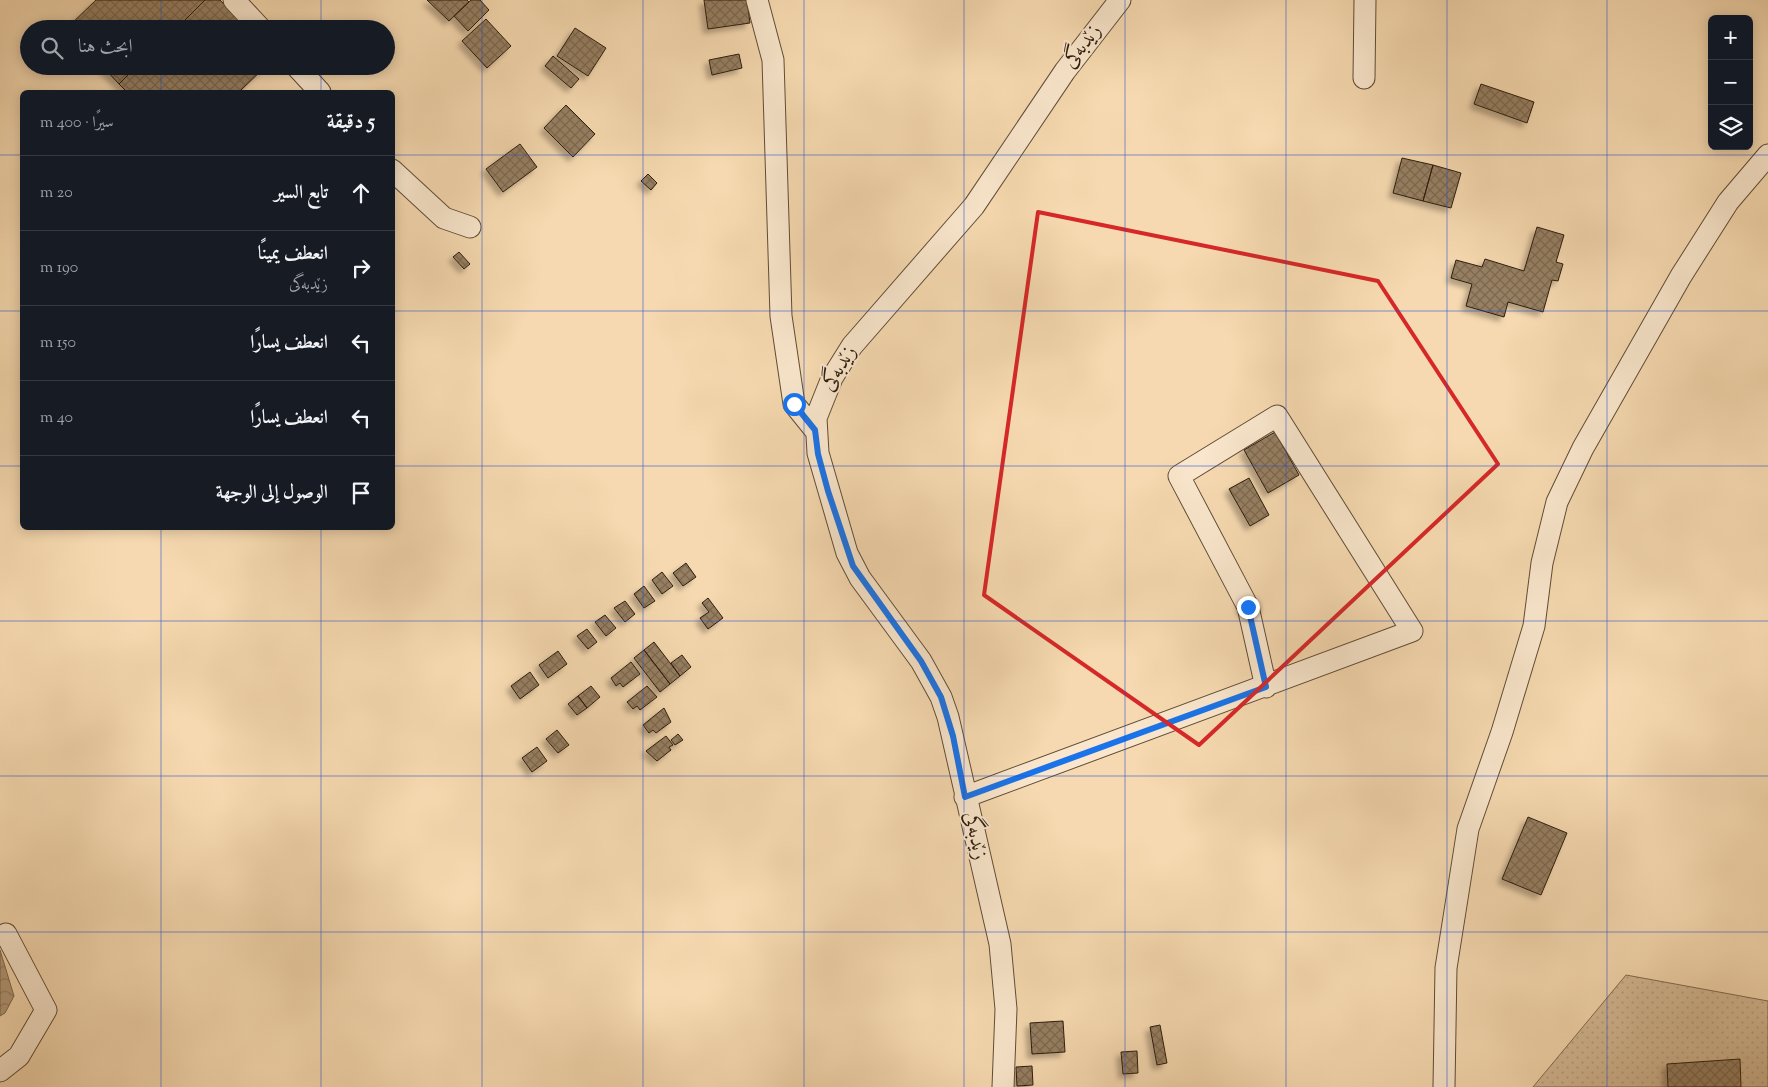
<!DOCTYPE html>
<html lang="ar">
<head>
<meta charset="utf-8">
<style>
  :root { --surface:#171b24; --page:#242831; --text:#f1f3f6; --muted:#9ea1a6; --line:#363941 }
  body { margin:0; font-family:"Sorts Mill Goudy",Amiri,serif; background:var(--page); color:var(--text); direction:rtl }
  .controls { position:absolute; right:15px; top:15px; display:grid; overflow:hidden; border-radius:8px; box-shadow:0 2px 12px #0003 }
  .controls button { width:45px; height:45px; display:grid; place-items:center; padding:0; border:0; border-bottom:1px solid var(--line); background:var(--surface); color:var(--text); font:25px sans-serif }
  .stop { position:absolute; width:15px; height:15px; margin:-11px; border:4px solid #1a73e8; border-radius:50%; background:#fff }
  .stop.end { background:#1a73e8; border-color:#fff; box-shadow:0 1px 5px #0008 }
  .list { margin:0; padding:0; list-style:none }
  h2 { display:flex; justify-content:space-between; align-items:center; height:65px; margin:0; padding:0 20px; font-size:21px }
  h2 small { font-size:16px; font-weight:400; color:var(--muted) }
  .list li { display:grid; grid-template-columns:32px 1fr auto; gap:15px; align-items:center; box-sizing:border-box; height:75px; padding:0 20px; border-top:1px solid var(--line) }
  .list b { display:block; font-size:19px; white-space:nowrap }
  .list p { margin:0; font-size:16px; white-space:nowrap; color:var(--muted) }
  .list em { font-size:16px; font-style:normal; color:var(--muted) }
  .icon { flex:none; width:28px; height:28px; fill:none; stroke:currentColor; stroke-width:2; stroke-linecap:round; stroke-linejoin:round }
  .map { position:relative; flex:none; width:1768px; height:1087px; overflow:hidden; direction:ltr }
  .search { position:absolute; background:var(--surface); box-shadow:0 2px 12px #0003; left:20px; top:20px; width:375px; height:55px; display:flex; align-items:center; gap:12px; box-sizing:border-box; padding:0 18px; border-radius:28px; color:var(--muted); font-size:19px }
  .panel { position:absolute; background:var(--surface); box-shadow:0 2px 12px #0003; left:20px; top:90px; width:375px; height:440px; border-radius:8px; direction:rtl }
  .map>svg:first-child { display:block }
</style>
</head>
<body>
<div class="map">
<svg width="1768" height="1087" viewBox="0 0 1768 1087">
  <defs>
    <pattern id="park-dots" width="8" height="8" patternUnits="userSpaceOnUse" patternTransform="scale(1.25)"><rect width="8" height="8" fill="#d4b994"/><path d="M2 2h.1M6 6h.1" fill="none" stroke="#b69f7e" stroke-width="1.8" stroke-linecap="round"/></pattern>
    <pattern id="water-waves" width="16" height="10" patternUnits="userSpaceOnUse" patternTransform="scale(1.25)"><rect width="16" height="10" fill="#b29979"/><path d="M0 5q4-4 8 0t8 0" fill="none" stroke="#917c62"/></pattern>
    <pattern id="building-cross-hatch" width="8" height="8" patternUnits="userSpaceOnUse" patternTransform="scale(1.25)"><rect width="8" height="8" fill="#967f62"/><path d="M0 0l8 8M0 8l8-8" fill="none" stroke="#7b674f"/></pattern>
    <filter id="shadow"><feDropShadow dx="-4.5" dy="4.5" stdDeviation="2.5" flood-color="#0004"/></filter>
  </defs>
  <rect width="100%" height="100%" fill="#f6d9b0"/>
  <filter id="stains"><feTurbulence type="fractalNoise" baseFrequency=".004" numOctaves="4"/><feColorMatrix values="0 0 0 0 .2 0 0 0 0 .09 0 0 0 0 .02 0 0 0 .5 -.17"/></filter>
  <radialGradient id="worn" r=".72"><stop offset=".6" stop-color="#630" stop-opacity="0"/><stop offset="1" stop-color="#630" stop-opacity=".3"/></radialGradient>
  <!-- park -->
  <path fill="url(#park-dots)" stroke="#816b51" d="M1626,975l142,26v86h-235z"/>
  <!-- water -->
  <path fill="url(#water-waves)" stroke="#7d674e" d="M0,950l14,46 -9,17 -5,3z"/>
  <!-- building -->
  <path fill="url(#building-cross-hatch)" stroke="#2e1d0e" filter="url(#shadow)" d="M96,0h109l-29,29h-110z
    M205,0h15l28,29h-72z
    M427,0h40l2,2 -20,19z
    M471,0h9l9,10 -21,21 -14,-15z
    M704,0h43l3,23 -42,6z
    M486,19l25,27 -24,22 -25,-27z
    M575,28l31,20 -18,28 -31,-20z
    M739,54l3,14 -30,7 -3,-15z
    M553,56l26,23 -8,9 -26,-22z
    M102,66h35l-18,18z
    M137,66h129l-27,26h-112l-8,-8z
    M1481,84l53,18 -7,21 -53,-19z
    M566,105l29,29 -22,23 -29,-29z
    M520,144l17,23 -34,25 -17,-23z
    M1402,158l31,7 -10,36 -30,-8z
    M1433,165l28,8 -10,35 -28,-7z
    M648,174l9,9 -6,7 -10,-9z
    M1537,227l27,8 -8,27 7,2 -5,17 -6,-1 -9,32 -35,-10 -4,15 -38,-11 6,-22 -21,-6 5,-18 26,7 3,-8 39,12z
    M459,252l11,12 -6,5 -11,-12z
    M1275,432l24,43 -31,18 -24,-43z
    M1249,478l20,37 -19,11 -21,-37z
    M686,563l10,14 -13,9 -10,-13z
    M662,572l11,14 -11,8 -10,-14z
    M644,586l11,15 -11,7 -10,-14z
    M708,598l15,20 -15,11 -8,-11 9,-6 -7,-9z
    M625,601l10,13 -10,8 -11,-14z
    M605,615l11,13 -10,8 -11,-14z
    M587,629l10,13 -9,7 -11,-13z
    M654,642l26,34 -10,8 -26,-34z
    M644,650l26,34 -10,8 -26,-34z
    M558,651l9,13 -19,14 -9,-13z
    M682,655l9,12 -11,9 -9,-13z
    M631,662l9,12 -17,13 -3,-4 -4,3 -5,-8z
    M530,672l9,13 -19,14 -9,-13z
    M591,686l9,11 -13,11 -9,-12z
    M647,686l10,11 -17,13 -3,-4 -4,3 -6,-7z
    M578,696l9,12 -10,7 -9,-11z
    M664,708l7,14 -15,11 -3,-3 -4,3 -6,-8z
    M557,730l12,15 -11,8 -12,-14z
    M678,734l5,6 -8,5 -4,-5z
    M666,736l7,9 -4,2 2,3 -14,11 -11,-10z
    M537,747l10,14 -15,11 -10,-14z
    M1528,817l39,16 -26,62 -39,-16z
    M1063,1021l2,31 -33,2 -2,-31z
    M1160,1025l7,38 -10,2 -7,-38z
    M1137,1051l1,22 -15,1 -2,-22z
    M1740,1059l1,28h-73l-1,-23z
    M1032,1066l1,19 -16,1 -1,-19z"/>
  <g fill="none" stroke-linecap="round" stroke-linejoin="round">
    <!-- minor casing -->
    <g stroke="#604c36" stroke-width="23">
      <path id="minor" d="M234,0l27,29
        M757,0l16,60 8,256 13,88 21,26
        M296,66l24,26
        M1364,78l1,-78
        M392,170l52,48 26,9
        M965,797l447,-166 -135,-215 -98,60 69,131 18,80
        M0,1071l19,-15 27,-46 -40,-76
        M1003,1087l3,-78 -6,-65 -52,-227 -7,-20 -20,-36 -61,-83 -13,-25 -29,-100 -2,-35 16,-40 20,-32 122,-140 91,-135 55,-71
        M1444,1087l2,-119 22,-139 34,-97 32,-106 8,-63 15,-61 26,-54 98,-172 47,-74 40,-47"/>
    </g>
    <!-- minor -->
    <use href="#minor" stroke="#f9e6cc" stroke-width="21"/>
  </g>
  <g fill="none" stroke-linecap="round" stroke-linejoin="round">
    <!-- route -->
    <path stroke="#1a73e8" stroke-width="6" d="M794,404l21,26 3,24 10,37 25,75 68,95 20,36 12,39 12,61 301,-110 -18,-80"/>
  </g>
  <!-- marked area -->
  <path fill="none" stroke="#d62828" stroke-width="4" stroke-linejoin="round" d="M1038,212l340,69 120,183 -299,281 -215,-150z"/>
  <!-- grid -->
  <path fill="none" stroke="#1d4ed8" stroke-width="1" stroke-opacity="0.55" d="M161,0v29M321,0v29M482,0v1087M643,0v1087M804,0v1087M964,0v1087M1125,0v1087M1286,0v1087M1447,0v1087M1607,0v1087M161,66v26M321,66v26M0,155h22M392,155h1376M0,311h22M392,311h1376M0,466h22M392,466h1376M161,528v559M321,528v559M0,621h1768M0,776h1768M0,932h1768"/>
  <g text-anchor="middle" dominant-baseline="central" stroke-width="4" stroke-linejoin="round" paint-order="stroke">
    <!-- street labels -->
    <g font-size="20" fill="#2e1d0e" stroke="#f9e6cc">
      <text transform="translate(1083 47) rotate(-53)">زێدبەگی</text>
      <text transform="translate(840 369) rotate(-59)">زێدبەگی</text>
      <text transform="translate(974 836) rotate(77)">زێدبەگی</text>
    </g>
  </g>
  <rect width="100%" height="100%" filter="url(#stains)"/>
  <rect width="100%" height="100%" fill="url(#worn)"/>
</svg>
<div class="controls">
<button>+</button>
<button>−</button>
<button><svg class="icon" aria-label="layers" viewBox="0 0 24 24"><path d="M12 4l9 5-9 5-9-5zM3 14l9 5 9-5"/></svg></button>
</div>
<div class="stop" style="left:794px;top:404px"></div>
<div class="stop end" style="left:1248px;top:607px"></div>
<div class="search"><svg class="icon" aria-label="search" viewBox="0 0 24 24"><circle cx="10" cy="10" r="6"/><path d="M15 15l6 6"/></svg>ابحث هنا</div>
<section class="panel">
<h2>5 دقيقة<small>سيرًا · 400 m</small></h2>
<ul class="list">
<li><svg class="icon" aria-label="ahead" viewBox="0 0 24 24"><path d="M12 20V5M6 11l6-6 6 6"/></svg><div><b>تابع السير</b></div><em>20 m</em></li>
<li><svg class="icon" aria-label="right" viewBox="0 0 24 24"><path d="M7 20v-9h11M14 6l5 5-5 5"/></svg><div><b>انعطف يمينًا</b><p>زێدبەگی</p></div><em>190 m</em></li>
<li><svg class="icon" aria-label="left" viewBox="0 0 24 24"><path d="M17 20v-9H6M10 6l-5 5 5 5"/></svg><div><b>انعطف يسارًا</b></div><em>150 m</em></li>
<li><svg class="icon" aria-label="left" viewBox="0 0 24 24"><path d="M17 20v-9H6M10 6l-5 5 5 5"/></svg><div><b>انعطف يسارًا</b></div><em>40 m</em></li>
<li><svg class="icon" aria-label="arrive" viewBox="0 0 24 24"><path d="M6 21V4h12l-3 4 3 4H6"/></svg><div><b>الوصول إلى الوجهة</b></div></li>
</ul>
</section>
</div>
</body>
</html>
